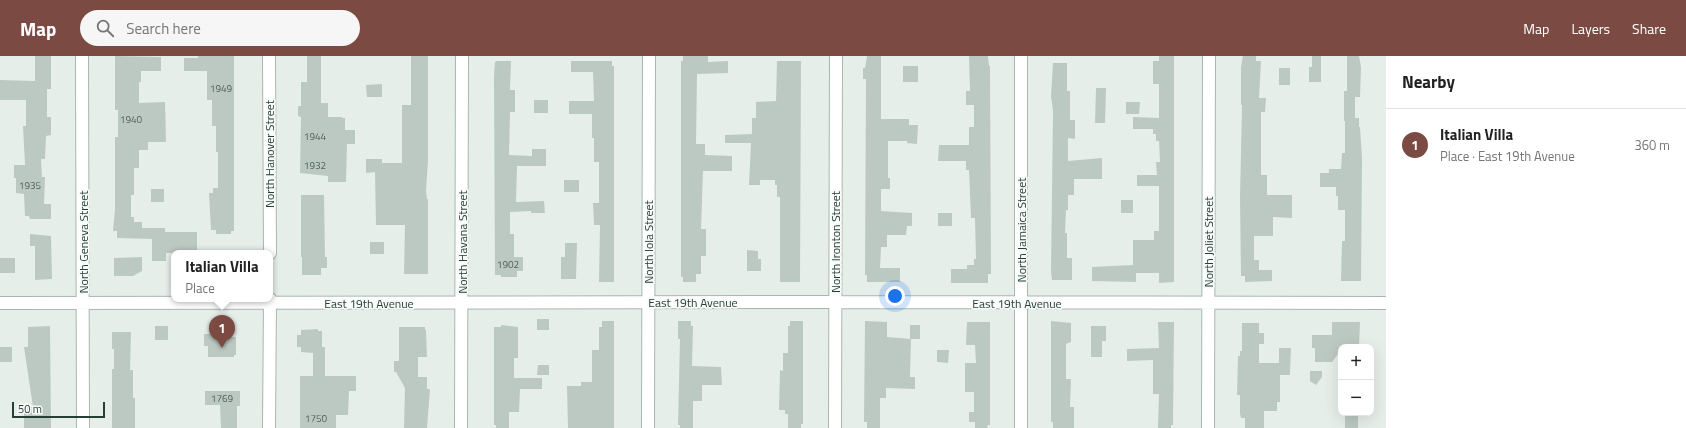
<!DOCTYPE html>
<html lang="en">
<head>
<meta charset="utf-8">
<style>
  :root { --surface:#fff; --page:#f6f6f6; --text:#222; --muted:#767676; --line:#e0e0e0; --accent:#7b4a42 }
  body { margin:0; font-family:"Titillium Web",sans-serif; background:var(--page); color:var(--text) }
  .controls { position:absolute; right:12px; bottom:12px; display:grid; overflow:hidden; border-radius:8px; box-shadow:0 4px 16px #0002 }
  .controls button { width:36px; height:36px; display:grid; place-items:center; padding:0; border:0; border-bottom:1px solid var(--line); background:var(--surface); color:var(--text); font:20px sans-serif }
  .scale { position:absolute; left:12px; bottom:10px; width:93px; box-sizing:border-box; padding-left:4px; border:2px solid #263f36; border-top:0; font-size:11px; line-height:14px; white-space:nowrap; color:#263f36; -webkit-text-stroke:3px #f7faf8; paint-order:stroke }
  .you { position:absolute; left:895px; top:240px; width:14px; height:14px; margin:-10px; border:3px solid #fff; border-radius:50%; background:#1a73e8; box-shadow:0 0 0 6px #1a73e833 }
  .badge { display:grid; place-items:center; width:26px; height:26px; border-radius:50%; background:var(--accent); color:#fff; font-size:13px; font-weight:700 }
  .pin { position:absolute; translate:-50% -33px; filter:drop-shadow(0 1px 2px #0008) }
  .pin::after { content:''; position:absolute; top:21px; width:14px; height:12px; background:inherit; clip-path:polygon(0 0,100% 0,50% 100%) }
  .popup { position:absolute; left:171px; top:194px; width:102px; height:52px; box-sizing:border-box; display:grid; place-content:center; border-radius:8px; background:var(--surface); filter:drop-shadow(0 1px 3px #0005); font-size:13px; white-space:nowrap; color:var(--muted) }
  .popup b { font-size:15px; color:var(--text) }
  .popup::after { content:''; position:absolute; left:50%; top:100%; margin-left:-8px; border:8px solid transparent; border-top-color:var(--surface) }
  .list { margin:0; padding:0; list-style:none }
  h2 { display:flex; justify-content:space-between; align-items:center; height:52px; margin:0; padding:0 16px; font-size:17px }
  h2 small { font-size:13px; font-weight:400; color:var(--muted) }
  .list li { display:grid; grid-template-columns:26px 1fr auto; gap:12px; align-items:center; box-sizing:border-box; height:72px; padding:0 16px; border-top:1px solid var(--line) }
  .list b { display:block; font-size:15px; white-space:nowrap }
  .list p { margin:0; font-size:13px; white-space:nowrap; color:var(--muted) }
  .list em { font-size:13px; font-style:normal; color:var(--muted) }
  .icon { flex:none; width:22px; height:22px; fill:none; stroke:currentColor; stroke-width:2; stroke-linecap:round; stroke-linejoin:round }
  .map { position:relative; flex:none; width:1386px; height:372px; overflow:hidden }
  header { display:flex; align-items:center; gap:24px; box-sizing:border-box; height:56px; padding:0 20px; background:var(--accent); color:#fff }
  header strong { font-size:19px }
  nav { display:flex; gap:22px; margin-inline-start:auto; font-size:14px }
  .search { width:280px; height:36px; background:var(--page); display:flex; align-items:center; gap:10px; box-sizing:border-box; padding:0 14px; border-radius:22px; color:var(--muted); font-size:15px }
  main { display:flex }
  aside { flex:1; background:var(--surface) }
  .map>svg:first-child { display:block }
</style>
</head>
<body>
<header>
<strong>Map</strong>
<div class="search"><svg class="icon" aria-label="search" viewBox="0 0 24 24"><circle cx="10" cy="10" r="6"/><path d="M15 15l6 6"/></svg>Search here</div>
<nav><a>Map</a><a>Layers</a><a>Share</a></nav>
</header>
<main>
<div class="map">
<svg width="1386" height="372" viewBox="0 0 1386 372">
  <rect width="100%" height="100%" fill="#e6eeea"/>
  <!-- building -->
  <path fill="#bcc9c2" d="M35,0h16v33h-4v28h4v18l-5,1 -1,23h-4l1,18h3l-1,27h7v15h-21l-1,-3h-4l-1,-22 -8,-1v-15h-2v-13h11l-2,-39h3v-26h-26v-20l35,1z
    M115,0l46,1v14h-20v11h-2v21l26,-1 1,40h-18v8h-9v18h-5v27h-3v22h3v5h8v6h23v4h32v21h-31v8h-14v-22l-35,-1v-7h-4l2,-22v-72h3v-27h-3z
    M198,0h36v175h-3v3h-15v-4h-5l-2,-37h4v-5h5v-36h-2v-26h-4v-26h-5v-29h-23v-13h14z
    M307,0h14v47h7v14h14v1h3v12h10v14h-8l-1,38h-18v-6l-28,-3 1,-56 -3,-1v-10h3v-24h6z
    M411,0h17v104l-2,31 1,8h1v75h-24l1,-49h-29l-1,-53 -9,1v-14h16v4h20v-58h9z
    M683,0h25v6l20,-1v12l-31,1 -1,70h9v11l27,1v15h-29l-2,58h5v27h-5v18h-5v8h-13v-5h-2v-216h2z
    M867,0h14v63h28v6h9l-1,19 -10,-1v-2h-19v37h2v11h-9v22l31,2v13h-5l-1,9h-19v12h-6l-1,21h20v14h-33v-7h-2l1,-196h-3v-11h2z
    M969,0h19l1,10h1l1,208h-3v9h-37v-14h16v-4h7v-6h2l-1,-41h-4l-2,-48h-3v-9h-28l1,-16h30v-18h5v-22h-8v-14h4z
    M1159,0h15v226l-15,1v-10h-23v9l-44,-1v-14l41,-2v-25h21v-9h5v-45h-22v-11h20l-1,-13h4l-1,-21h-3v-7h-3v-5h-20v-12l26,1v-34h-6v-23h6z
    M1243,0h13v5h5l-2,37h7l-1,14h-4v63h6v20h25v23l-19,-1v19h-19v24h5v10h13v11l-27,1v-6h-4l-1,-79 2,-92h-1v-38z
    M1312,0h9v26h-12v-15h3z
    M1347,0h12l2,11 -1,30h-5v21h4v9h1l2,32 -1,122h-20l1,-40h3v-31h-7v-14h-2v-9h-16v-14h9v-4h12l1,-16h3v-32h-1v-30h3z
    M497,5h14l-1,29h5v22h-5l-1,43 23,1v-7h14v17h-29l-1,36 28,-1 1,12h-14v-2l-21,1v22h4v23h9v14h-6v6h-16v-2h-6l-1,-199 1,-14z
    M571,5h41v5h2v216h-15l1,-57h-6l-1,-22h6v-41h-5v-24h-2v-24h-23v-13h25l-1,-29h-22z
    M777,5h24l-1,221h-20v-85h-3v-12h-2v-5h-15v5h-11l2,-42h-26v-8l27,-1v-16h4v-16l20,-1z
    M1053,7h14v28h3v29h5v19l-7,-1v23l34,-3v21h-28v16h-6v15h-2l-1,23h2v25h5v22h-20l-1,-8 2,-161 -2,-15z
    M903,10h15v16h-15z
    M1279,12h11v17h-11z
    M382,28v13h-15l-1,-12z
    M1096,32h10l-1,35h-10z
    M534,44h14v13h-14z
    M1126,46h14l-1,12h-13z
    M564,124h15v12h-15z
    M151,133h13v13h-13z
    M301,139h23l1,62h2v11h-6v7h-19v-18h-1z
    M1121,144h12v13h-12z
    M938,157h14v13h-14z
    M30,178l21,2 1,43 -17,1v-34h-5z
    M370,186h14v12h-14z
    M565,187h12l-1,36h-15v-22h4z
    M747,194l11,1v8h3v12h-14z
    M142,201v14l-9,5h-19v-18z
    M0,202h15v15h-15z
    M537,263h12v11h-12z
    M602,265h12v107h-46l-1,-42h14v-4h11v-32h7v-23h3z
    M678,265h13v5h2l-1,40 29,1 1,18h-20v16h-9v27h-13v-3h-2l2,-86h-2z
    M790,265h13v103h-2v4h-13v-14h-3v-4h-6l1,-40 3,1v-18h5v-27h2z
    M865,265l22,1v15l24,2 -1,38h5v12l-29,-1v10h-6v30h-13v-6h-3z
    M1051,265l20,2v19l-5,2v35h5l-1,28h4v21h-21v-6h-2z
    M967,266h23v103h-2l-1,3h-12v-6h-6v-10h5v-20h-9v-29h11l-1,-18h-9z
    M1158,266h16l-1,103h-2v3h-13l1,-34h-6v-34l-26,1v-12l32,-1z
    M1332,266h28l-1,24h-18v4l-9,12h-17v-14h-3v-13h20z
    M1242,267h17v10h5v11h-5v19h20v-15h12l-1,27h-10v27h-3v9h-13v17h-19v-10h-4l-1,-4v-19h-3l1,-39h2v-5h2z
    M501,269l17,2v31h-4v20h28v11h-22l-1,23h-10v16h-13v-3h-2v-98h7z
    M910,269h10v14h-10z
    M50,270l1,102h-27v-21h9l-9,-60h4v-20z
    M155,270h13v14h-13z
    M1091,270h15v15h-4v16h-11z
    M399,271h26v3h1l1,27h-9v20h9v12h3l-3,39h-23l1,-40 -9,-16h-2v-11h5z
    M318,273v2h4v16h3v29h31v15h-7l-1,24h-12v13h-36v-52h13v-23l-12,-1v-5h-4v-12h4v-5z
    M112,276h19l-1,38h3v28h2v30h-23v-59h2v-20h-2z
    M204,278h13v4l19,-1v18h-2v2h-26v-11h-4z
    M0,291h12v15h-12z
    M937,294h12l-1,13 -11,-1z
    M538,309h11v10h-12z
    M1310,315h12v6l-6,8 -6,-4z
    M205,335h35v15h-3v22h-16l-1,-23h-15z
    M1345,357h13v15h-13z"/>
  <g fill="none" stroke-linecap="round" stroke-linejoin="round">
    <!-- street casing -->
    <g stroke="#a9b6b0" stroke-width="14">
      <path id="street" d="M82,0l1,372
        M269,0l1,197
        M0,247l835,-1 551,1
        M269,372l1,-129
        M648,372l1,-372
        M835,372l1,-372
        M1021,372v-372
        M1208,372l1,-372"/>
    </g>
    <!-- secondary casing -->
    <g stroke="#a5b9b0" stroke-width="14">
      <path id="secondary" d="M461,372l1,-372"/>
    </g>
    <!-- street -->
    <use href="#street" stroke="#fff" stroke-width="12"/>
    <!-- secondary -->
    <use href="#secondary" stroke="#fff" stroke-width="12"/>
  </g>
  <g text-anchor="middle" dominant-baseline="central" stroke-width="3.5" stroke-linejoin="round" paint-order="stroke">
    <!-- number labels -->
    <g font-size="10" fill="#4c6259">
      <text x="221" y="32">1949</text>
      <text x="131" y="63">1940</text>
      <text x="315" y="80">1944</text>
      <text x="315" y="109">1932</text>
      <text x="30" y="129">1935</text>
      <text x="508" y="208">1902</text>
      <text x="222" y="342">1769</text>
      <text x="316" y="362">1750</text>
    </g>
    <!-- street labels -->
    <g font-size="12" fill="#263f36" stroke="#f7faf8">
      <text transform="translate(269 98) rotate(-90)">North Hanover Street</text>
      <text transform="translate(1021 174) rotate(-90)">North Jamaica Street</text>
      <text transform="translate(83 186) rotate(-90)">North Geneva Street</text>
      <text transform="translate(462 186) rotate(-90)">North Havana Street</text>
      <text transform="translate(648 186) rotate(-90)">North Iola Street</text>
      <text transform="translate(835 186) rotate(-90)">North Ironton Street</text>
      <text transform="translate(1208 186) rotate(-90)">North Joliet Street</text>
      <text x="693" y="246">East 19th Avenue</text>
      <text x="369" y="247">East 19th Avenue</text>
      <text x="1017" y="247">East 19th Avenue</text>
    </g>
  </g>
</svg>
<div class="controls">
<button>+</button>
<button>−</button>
</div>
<div class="scale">50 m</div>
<div class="you"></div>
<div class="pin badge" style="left:222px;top:292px">1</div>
<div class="popup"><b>Italian Villa</b>Place</div>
</div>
<aside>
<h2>Nearby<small></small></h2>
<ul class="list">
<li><span class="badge">1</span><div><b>Italian Villa</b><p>Place · East 19th Avenue</p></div><em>360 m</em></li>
</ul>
</aside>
</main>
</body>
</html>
